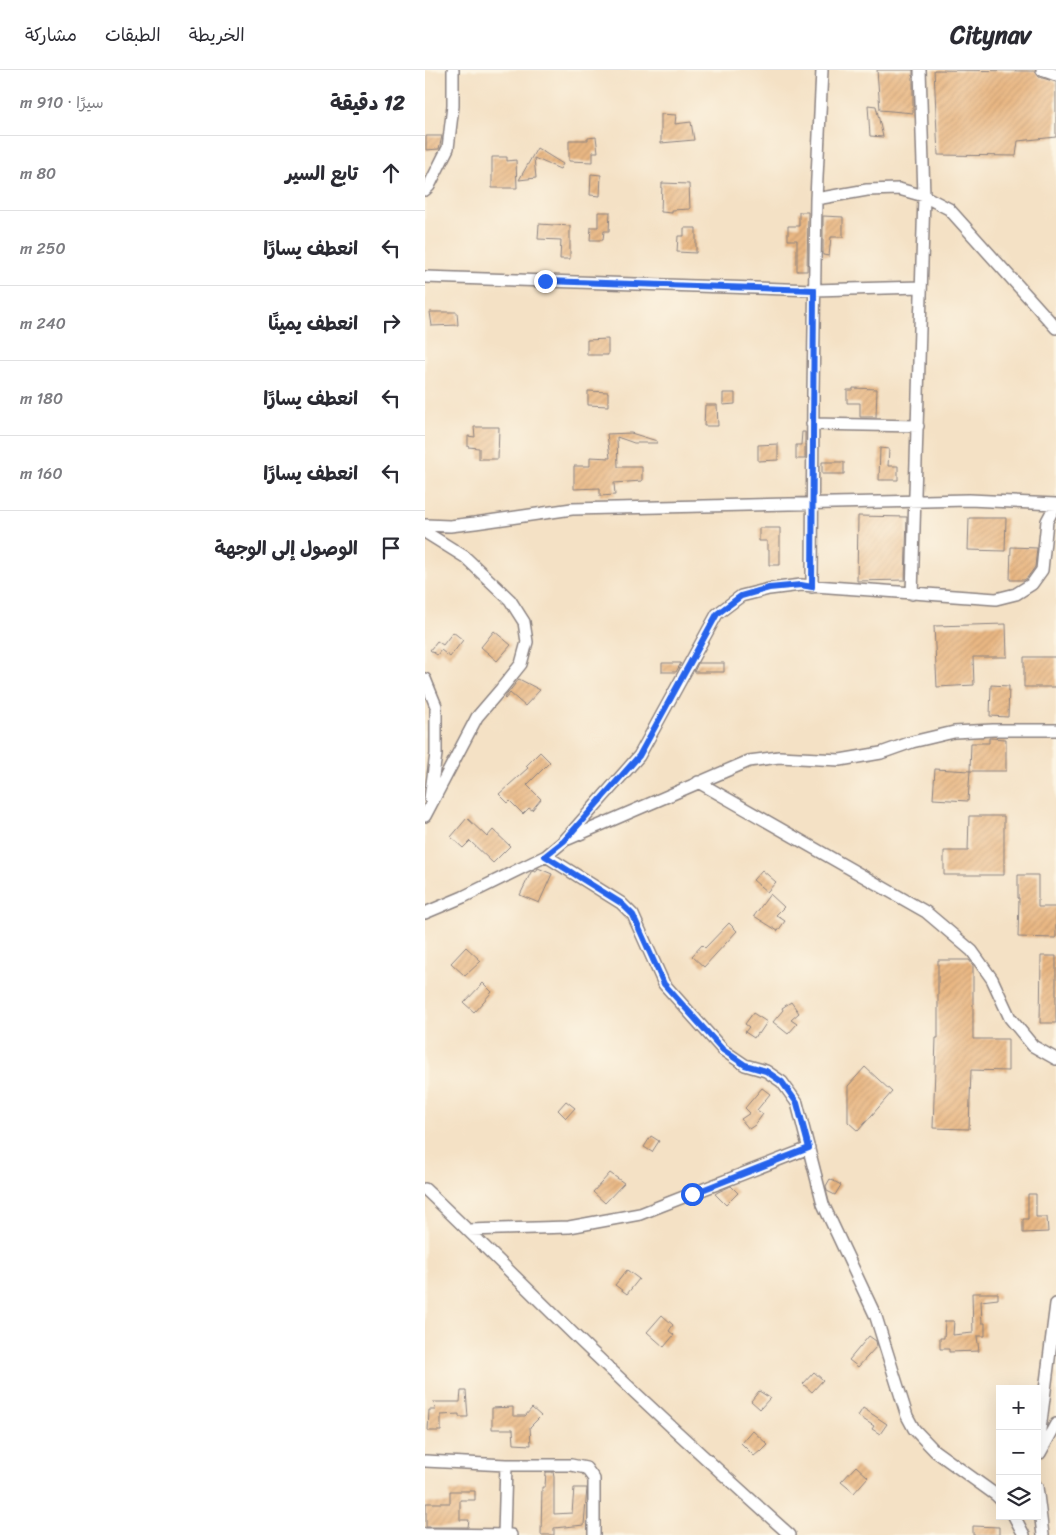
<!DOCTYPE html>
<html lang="ar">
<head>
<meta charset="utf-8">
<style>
  :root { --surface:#fff; --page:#f7f7f7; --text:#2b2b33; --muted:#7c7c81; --line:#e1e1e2 }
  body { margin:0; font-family:Sriracha,"Playpen Sans Arabic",sans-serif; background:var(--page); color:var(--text); direction:rtl }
  .controls { position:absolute; right:15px; bottom:15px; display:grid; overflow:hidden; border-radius:0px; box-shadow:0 5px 20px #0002 }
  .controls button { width:45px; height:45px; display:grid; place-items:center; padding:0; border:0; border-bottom:1px solid var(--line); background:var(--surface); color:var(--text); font:25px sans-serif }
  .stop { position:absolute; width:15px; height:15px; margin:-11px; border:4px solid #2563eb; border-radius:50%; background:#fff }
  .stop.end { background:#2563eb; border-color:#fff; box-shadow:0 1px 5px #0008 }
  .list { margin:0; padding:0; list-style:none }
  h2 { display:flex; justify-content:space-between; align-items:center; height:65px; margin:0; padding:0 20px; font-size:21px }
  h2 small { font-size:16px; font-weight:400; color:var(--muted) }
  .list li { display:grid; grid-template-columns:32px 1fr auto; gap:15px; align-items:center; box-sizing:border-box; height:75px; padding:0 20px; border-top:1px solid var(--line) }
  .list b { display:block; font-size:19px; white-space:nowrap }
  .list em { font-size:16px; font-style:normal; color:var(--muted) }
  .icon { flex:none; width:28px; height:28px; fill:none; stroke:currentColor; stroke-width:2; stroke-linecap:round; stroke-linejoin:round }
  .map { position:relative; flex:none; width:631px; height:1465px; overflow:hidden; direction:ltr }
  header { display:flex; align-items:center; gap:30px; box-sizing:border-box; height:70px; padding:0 25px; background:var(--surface); border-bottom:1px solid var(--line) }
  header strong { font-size:24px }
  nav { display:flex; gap:28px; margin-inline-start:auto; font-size:18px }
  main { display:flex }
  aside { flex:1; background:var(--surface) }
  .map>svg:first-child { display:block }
</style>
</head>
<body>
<header>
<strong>Citynav</strong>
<nav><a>الخريطة</a><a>الطبقات</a><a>مشاركة</a></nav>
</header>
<main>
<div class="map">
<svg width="631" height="1465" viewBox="0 0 631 1465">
  <defs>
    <pattern id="building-hatch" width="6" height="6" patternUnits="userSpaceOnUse" patternTransform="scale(1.25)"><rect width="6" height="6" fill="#e9b783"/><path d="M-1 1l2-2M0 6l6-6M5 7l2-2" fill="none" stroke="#c89d72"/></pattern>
  </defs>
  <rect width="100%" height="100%" fill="#fcf5e5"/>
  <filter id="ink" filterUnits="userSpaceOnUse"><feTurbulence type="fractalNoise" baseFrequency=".02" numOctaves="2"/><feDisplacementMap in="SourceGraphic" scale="10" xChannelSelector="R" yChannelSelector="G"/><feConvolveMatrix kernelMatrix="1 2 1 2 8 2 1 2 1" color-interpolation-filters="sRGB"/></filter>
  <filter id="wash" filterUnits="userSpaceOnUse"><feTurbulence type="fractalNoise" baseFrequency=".0096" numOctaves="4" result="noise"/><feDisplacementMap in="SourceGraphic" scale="20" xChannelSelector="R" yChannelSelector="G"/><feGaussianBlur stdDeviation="1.12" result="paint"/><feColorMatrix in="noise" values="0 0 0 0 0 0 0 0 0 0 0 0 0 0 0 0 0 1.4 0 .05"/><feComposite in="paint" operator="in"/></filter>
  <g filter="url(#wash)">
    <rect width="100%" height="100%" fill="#f4e1c5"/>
    <g id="blocks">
      <!-- building -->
      <path fill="url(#building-hatch)" d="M452,0h36v43l-33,-3z
        M509,0l101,1 4,6 17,5v55l-38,4 -2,15 -78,-1z
        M443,35l8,1 7,31 -13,-1z
        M236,44l15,1 -1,9 16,-2 3,18 -33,3z
        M1,66h16l-3,13 -13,1z
        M171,67l2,15h-5v10l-24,-1v-21h19v-2z
        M112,78l26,16 -3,5 -26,-11 2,20 -17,2z
        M67,87h15v4l9,-1 1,28h-25z
        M166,104l10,1 -1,21 -10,-1z
        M237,113l27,1 1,25 -18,1v3l-11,-1z
        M173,142h12l-1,19h-5l-1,9h-13l1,-13h7z
        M374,142h9l-1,59h-10v-31h-9v-14h11z
        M398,146l20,1v20h-12l-2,19 -6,-1z
        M114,154l31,2v33h-10l1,-19 -23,-1z
        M259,158h12v25l-19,-1 1,-16h6z
        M5,242h27l1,13 -26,1z
        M183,269v16h-21v-15z
        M428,318l24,1 -1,28h-16v-14h-13v-13h6z
        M163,321l20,1v14l-20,-1z
        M298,323h12v11l-12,1z
        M280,335h12l1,21h-14z
        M49,357h25l-1,32h-19v-11l-11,-1v-11l7,1z
        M377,362h3v27h-9v-14h5z
        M206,363l26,8v2h-23l-17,-6 1,30h24v14l-28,2 1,12 -15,1v-8l-26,1v-23h16v-9l20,1 -3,-24z
        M353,374v16l-20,1v-16z
        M455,378l9,1 -1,17h10v14h-19z
        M397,392h22v12h-22z
        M433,446l49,1 -2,63 -48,1z
        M544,448h37l-1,33 -37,-1z
        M334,458h21v37h-11v-15h-2v-9h-8z
        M586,477l26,1 -2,19 -8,11 -3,2h-14z
        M581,554l1,33h-34l1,28 -37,2 -3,-61z
        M69,561l17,14 -14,16 -16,-14z
        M28,562l10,8 -13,17 -9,-7 -4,5 -7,-5 7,-9 6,4z
        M599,587h32v30h-32z
        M237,593h19l-5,9h-14z
        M273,593h26v9h-30z
        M94,609l21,11 -15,16 -15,-13 -5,6 -1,-1z
        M566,615l18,1 -1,31 -18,-1z
        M564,668l17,1v32h-36l1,-28h18z
        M115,682l10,10 -23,23 14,14 -9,11 -3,-2 -6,6 -13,-13 -2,2 -9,-9 29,-26 -2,-2z
        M510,699l35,2 -2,30 -35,-2z
        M544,746h35v59h-60v-24h24z
        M42,748l20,19 6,-7 17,16 -17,17 -23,-22 -7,7 -12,-11z
        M113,798l14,6 -13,29 -19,-8 11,-23 2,-1 3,1z
        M337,800l14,12 -9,10 -14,-12z
        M593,805h20v32h18v31l-38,-1 1,-39h-1z
        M345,824l14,13 -8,8 9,6 -7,10 -24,-15z
        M304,853l8,8 -33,36 -12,-11 10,-11 3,3z
        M41,877l15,14 -16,15 -14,-13z
        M616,886h15v67h-16z
        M513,890h31l4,5v74h35v32l-37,-1 -2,59 -36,-1 3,-90h2z
        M58,913l9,9 -18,20 -10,-9z
        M366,932l8,11 -8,7 6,4 -9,10 -15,-12 10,-12 -1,-2z
        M328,943l14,9 -8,12 -2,-1 -3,5 -9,-6 4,-5 -4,-3z
        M440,997l27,25 -34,39 -10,-9v-36z
        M337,1018l8,6 -13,16 6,4 -8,11 -6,4 -8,-10 9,-6 -5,-5z
        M141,1031l9,7 -9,10 -8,-8z
        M226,1066l8,5 -7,11 -8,-5z
        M185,1103l14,10 -19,20 -12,-11z
        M405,1109l11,6 -6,10 -8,-4 -1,-5z
        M306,1116l7,7 -12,12 -11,-11 3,-2z
        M603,1124h8v23h11l1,15 -25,1v-14h5z
        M202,1200l12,9 -12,15 -12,-9z
        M547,1223h26v6l-17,2 1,22h3v13h-8l2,15 -30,1v-3h-9v-11h4l1,-17h9l-1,14 20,-2z
        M237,1245l11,10 -4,6 5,4 -10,12 -17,-15z
        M444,1266l7,5 1,5 -19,21 -9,-7z
        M389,1302l9,8 -11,12 -9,-8z
        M36,1321h5l2,26h-9v-3l-18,1v16h-13l1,-21h6l-1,-8h26z
        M334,1321l11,7 -10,11 -9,-8z
        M88,1337v9h12l7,-8 9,8 -11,11 1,18 -17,-1 -1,-15h-21v-21z
        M438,1338l24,16 -7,10 -8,-5 2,-3 -16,-10z
        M327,1360l16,15 -7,7 -1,-1 -6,5 -13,-13z
        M431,1396l12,11 -14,16 -13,-11z
        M121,1402h7l1,5v37l18,-1 2,-25h13l-3,37 -30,3v7h-13l1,-48h3z
        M25,1421h25v9h-15v20h9l-1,7h-42v-24h24z
        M548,1456l26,1v8h-26z"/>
    </g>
  </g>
  <g filter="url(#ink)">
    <use href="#blocks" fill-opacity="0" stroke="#8b8280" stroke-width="1"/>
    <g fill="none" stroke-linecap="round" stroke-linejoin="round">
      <!-- minor casing -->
      <g stroke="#8b8280" stroke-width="14">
        <path id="minor" d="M617,0l14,5
          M0,120l4,-4 19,-38 5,-42v-36
          M391,129l51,-9 32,-1 25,7 25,13 107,119
          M0,207l389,13 107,-3
          M387,354l106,2
          M0,455l25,1 25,-3 97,-14 397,-9 87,4
          M0,462l40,25 45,43 14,22 3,20 -6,22 -20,25 -24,28 -52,99
          M387,517l1,-194 3,-194 6,-129
          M487,524l12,-398 -4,-126
          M0,609l11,27v48l-6,45
          M273,712l228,130 46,39 20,28 18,39 23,28 23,13
          M143,769l181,-78 30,-4 61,3 41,-7 31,-11 42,-10 39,-2h63
          M121,786l75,47 12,12 31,69 59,66 22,15 21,6 16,11 15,21 26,101 53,113 31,99 7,13 21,22 61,44 4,4
          M0,843l38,-16 83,-41 18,-15 75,-85 78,-142 24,-18 28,-7 32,-4 195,14 20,-5 16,-10 10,-14 5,-49 9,-17
          M0,1119c56,53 110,108 165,161 66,63 132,124 200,185
          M44,1160l100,-3 71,-13 169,-66
          M612,1383l19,-149
          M615,1383l16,-29
          M0,1391l81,4h65l15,3 8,11v56
          M612,1417l6,48
          M589,1446l10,19
          M0,1464l86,1
          M79,1465l2,-70"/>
      </g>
      <!-- minor -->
      <use href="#minor" stroke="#fff" stroke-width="11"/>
    </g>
  </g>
  <g fill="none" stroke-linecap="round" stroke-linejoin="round" filter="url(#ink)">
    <!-- route -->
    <path stroke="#2563eb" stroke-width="6" d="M120,211l269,9 -2,297 -11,-2 -32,3 -28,8 -24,18 -78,142 -75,85 -19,15 76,47 12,12 31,69 59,66 22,15 21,6 16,11 15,21 12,45 -117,46"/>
  </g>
</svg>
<div class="controls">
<button>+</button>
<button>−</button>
<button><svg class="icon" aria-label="layers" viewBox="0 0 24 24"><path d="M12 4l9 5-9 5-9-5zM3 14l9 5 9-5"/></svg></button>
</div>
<div class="stop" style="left:267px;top:1124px"></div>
<div class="stop end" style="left:120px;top:211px"></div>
</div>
<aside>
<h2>12 دقيقة<small>سيرًا · 910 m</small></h2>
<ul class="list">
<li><svg class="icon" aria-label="ahead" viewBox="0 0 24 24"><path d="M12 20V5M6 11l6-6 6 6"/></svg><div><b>تابع السير</b></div><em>80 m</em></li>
<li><svg class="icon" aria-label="left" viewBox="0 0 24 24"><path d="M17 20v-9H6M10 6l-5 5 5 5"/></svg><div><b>انعطف يسارًا</b></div><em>250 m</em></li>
<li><svg class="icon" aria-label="right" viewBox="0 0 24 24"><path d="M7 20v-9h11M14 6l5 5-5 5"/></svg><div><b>انعطف يمينًا</b></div><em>240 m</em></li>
<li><svg class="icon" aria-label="left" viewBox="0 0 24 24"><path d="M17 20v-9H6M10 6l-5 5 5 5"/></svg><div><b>انعطف يسارًا</b></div><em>180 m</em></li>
<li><svg class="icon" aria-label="left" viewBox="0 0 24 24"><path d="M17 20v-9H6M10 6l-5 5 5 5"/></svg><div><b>انعطف يسارًا</b></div><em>160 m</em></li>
<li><svg class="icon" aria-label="arrive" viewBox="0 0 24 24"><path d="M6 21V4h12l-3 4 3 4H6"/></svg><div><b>الوصول إلى الوجهة</b></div></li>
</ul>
</aside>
</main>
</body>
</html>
